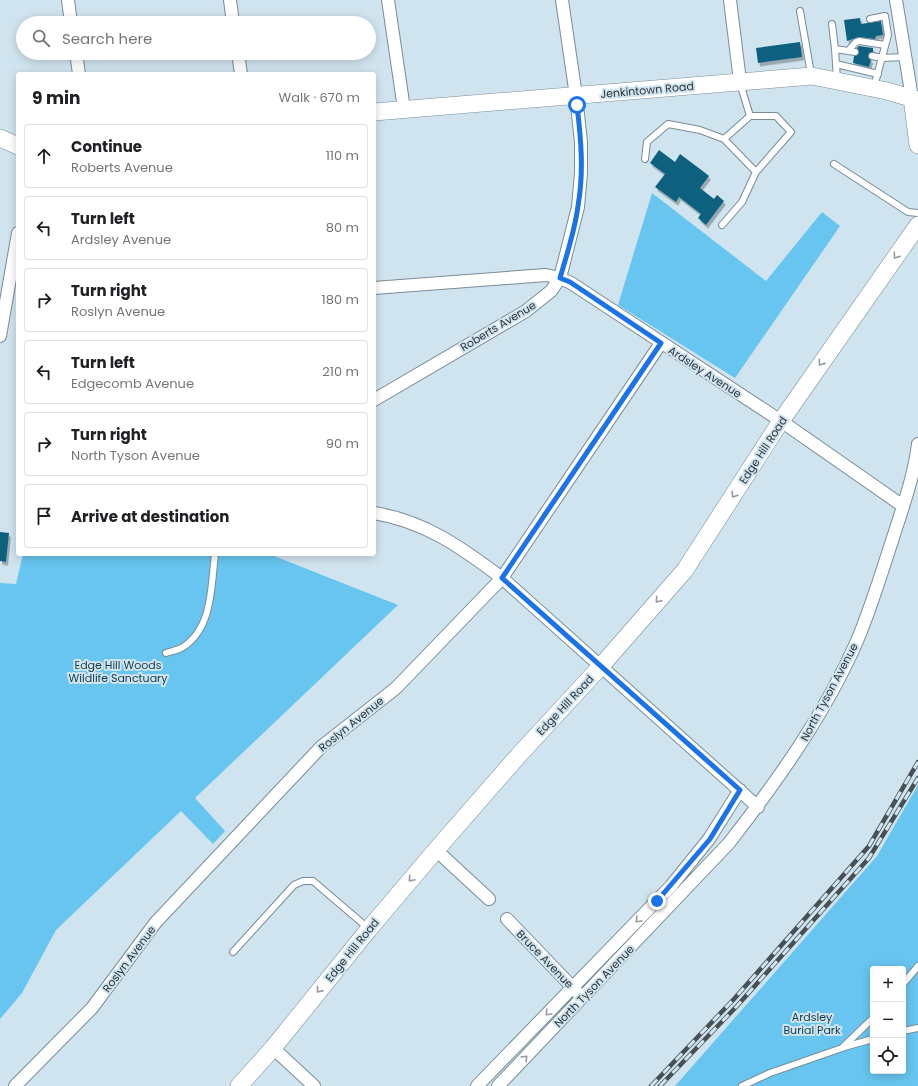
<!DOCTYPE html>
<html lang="en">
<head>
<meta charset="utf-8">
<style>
  :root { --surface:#fff; --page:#f6f6f6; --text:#202124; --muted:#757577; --line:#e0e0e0 }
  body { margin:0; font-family:Poppins,sans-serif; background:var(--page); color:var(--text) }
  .controls { position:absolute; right:12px; bottom:12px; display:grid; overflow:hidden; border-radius:4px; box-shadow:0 2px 10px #0003 }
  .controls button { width:36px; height:36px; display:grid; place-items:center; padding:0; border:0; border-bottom:1px solid var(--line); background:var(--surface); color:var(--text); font:20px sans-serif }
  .stop { position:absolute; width:12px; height:12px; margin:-9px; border:3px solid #1a73e8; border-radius:50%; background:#fff }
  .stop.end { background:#1a73e8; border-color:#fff; box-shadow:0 1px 4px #0008 }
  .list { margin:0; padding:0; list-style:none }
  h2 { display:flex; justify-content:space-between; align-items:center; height:52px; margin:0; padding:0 16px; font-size:17px }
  h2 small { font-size:13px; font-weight:400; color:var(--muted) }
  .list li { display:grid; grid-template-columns:26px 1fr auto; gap:12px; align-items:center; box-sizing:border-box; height:64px; margin:0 8px 8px; padding:0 8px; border:1px solid var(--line); border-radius:4px }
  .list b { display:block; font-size:15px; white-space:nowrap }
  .list p { margin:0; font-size:13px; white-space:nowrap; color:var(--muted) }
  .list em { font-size:13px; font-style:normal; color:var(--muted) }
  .icon { flex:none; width:22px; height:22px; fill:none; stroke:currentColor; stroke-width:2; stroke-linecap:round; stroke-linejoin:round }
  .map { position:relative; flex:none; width:918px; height:1086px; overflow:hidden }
  .search { position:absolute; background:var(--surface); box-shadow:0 2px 10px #0003; left:16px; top:16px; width:360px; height:44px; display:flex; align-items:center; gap:10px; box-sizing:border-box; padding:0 14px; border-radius:22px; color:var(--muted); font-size:15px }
  .panel { position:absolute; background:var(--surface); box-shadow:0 2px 10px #0003; left:16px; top:72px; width:360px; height:484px; border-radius:4px }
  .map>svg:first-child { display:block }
</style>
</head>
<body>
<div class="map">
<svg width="918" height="1086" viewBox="0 0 918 1086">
  <defs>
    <filter id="shadow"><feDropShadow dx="2" dy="3.5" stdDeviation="0" flood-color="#0004"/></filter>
  </defs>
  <rect width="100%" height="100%" fill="#d0e4ef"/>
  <!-- green -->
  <path fill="#67c5ef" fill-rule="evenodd" d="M652,193l114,88 56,-69 18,14 -105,152 -117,-73z
    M23,554h246l129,51 -203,193 30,33 -12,13 -32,-33 -125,119 -34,63 -22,26v-436l16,1z
    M918,785v301h-243l202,-230zM873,969h30v102h-30z"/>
  <!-- building -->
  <path fill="#0d607e" filter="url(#shadow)" d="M860,18l1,6 20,-3 2,14 -7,1 -1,3 -16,-2 -12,4 -3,-21z
    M800,42l2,15 -44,6 -2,-15z
    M859,46l14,2v4l-5,3 3,5 -2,7 -16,-4 1,-7 5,-3 -2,-5z
    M659,150l16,12 5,-8 24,18 5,4 -9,12 14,11 3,-4 7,6 -18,24 -8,-7 3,-4 -22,-17 -3,5 -21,-15 10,-13 -15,-11z
    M0,532l9,1 -3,29 -6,-1z"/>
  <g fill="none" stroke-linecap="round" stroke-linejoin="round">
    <!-- lane casing -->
    <g stroke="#798c96" stroke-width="8">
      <path id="lane" d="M800,11l11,63
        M870,19l15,-3 3,19 -14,52
        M832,24l3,25 20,3
        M835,49l2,30
        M848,51l8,-9 3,-1 26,4
        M872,56l10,2 22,-1
        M836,64l42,10
        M750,116h26l15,16 -35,40
        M645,159l2,-17 21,-18 32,6 24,9 26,-23 -10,-33
        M834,164l74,48 10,1
        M722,225l20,-23 14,-30 -32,-33
        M166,653c5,-2 13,-3 17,-6 30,-19 28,-62 32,-93
        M233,952l61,-67 9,-4h10l55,47
        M903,984l15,-18
        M903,1031l15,-3
        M844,1047l29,-8
        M742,1086l28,-13 72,-25 31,-30"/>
    </g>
    <!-- street casing -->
    <g stroke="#798c96" stroke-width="14">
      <path id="street" d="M68,0l3,23
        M230,0l3,23
        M388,0l16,109
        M730,0l10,81
        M896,0l16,98
        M76,53l3,21
        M238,53l3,21
        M374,288l172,-13 14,3 11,5 210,138 122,85
        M0,336l18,-103
        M374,400l152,-89 25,-20 9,-13 18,-71 3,-34v-31l-5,-46 -14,-96
        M374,513c51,8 88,35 128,65l256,229
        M436,850l53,49
        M507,919l70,73
        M273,1048l41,38
        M15,1086l77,-78 64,-86 165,-175 75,-59 106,-110 159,-235
        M477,1086l194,-200 38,-47 31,-49
        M498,1086l231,-243c49,-63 96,-129 128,-202 14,-33 24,-67 35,-100 10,-32 22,-64 26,-97"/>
    </g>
    <!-- secondary casing -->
    <g stroke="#798c96" stroke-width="18">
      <path id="secondary" d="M912,98l6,47
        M374,112l438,-36 75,15 31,9
        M0,138l18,8
        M239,1086l34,-38 96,-119 67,-79 82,-94 83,-90 84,-96 96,-149 137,-196"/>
    </g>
    <!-- lane -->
    <use href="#lane" stroke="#fff" stroke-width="6"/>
    <!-- street -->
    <use href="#street" stroke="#fff" stroke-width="12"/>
    <!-- secondary -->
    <use href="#secondary" stroke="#fff" stroke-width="17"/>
    <!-- rail casing -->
    <g stroke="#465055" stroke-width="4.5">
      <path id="rail" d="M651,1086l83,-87 135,-153 49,-84
        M660,1086l77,-80 132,-148 49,-80"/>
    </g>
    <!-- rail -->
    <use href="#rail" stroke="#d0e4ef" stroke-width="3" stroke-dasharray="9" stroke-linecap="butt"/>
  </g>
  <!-- one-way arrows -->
  <defs><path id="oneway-chevron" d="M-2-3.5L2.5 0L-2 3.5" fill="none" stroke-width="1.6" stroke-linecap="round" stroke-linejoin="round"/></defs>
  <g stroke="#969a9c">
    <use href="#oneway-chevron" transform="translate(896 256) rotate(125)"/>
    <use href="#oneway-chevron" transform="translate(821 363) rotate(125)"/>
    <use href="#oneway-chevron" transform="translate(734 495) rotate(123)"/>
    <use href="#oneway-chevron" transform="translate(658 600) rotate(131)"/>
    <use href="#oneway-chevron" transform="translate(411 879) rotate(131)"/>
    <use href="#oneway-chevron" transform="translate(638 920) rotate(134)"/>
    <use href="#oneway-chevron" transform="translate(319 990) rotate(129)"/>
    <use href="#oneway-chevron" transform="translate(548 1013) rotate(134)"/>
    <use href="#oneway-chevron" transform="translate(525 1058) rotate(-46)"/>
  </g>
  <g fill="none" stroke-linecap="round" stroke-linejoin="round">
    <!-- route -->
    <path stroke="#1a73e8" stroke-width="5" d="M577,105c4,34 7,67 1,101 -3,24 -11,48 -18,72l10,4 91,61 -159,235 238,212 -30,49 -53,62"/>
  </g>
  <g text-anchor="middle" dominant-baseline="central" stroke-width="4" stroke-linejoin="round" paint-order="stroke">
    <!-- street labels -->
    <g font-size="11" fill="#2d3539" stroke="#d0e4ef">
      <text transform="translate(647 90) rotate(-5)">Jenkintown Road</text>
      <text transform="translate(498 326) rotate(-31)">Roberts Avenue</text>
      <text transform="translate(705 372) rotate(33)">Ardsley Avenue</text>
      <text transform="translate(763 450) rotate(-57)">Edge Hill Road</text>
      <text transform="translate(829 692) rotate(-62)">North Tyson Avenue</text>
      <text transform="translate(565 705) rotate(-47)">Edge Hill Road</text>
      <text transform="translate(351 724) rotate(-39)">Roslyn Avenue</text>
      <text transform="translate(352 950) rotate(-51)">Edge Hill Road</text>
      <text transform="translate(129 959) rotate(-53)">Roslyn Avenue</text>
      <text transform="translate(545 959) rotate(46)">Bruce Avenue</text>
      <text transform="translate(594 986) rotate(-46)">North Tyson Avenue</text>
    </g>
    <!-- park labels -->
    <g font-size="11" fill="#113c4d" stroke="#d0e4ef">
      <text x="118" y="665">Edge Hill Woods<tspan x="118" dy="13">Wildlife Sanctuary</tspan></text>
      <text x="812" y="1017">Ardsley<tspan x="812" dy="13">Burial Park</tspan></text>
    </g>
  </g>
</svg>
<div class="controls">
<button>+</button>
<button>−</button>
<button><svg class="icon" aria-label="locate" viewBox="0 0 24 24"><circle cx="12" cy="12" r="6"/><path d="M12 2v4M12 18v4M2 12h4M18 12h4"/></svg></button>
</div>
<div class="stop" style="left:577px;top:105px"></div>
<div class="stop end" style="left:657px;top:901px"></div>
<div class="search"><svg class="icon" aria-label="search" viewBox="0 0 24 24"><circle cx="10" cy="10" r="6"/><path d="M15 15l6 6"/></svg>Search here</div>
<section class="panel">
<h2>9 min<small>Walk · 670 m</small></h2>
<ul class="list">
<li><svg class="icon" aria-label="ahead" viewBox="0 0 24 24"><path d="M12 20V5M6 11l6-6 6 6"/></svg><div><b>Continue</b><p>Roberts Avenue</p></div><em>110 m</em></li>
<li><svg class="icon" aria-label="left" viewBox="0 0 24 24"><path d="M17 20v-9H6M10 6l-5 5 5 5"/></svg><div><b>Turn left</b><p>Ardsley Avenue</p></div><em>80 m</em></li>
<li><svg class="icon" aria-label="right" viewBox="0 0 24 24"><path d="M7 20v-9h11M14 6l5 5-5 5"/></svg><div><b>Turn right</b><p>Roslyn Avenue</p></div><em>180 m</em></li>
<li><svg class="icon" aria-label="left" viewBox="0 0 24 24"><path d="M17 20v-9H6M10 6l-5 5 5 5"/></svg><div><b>Turn left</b><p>Edgecomb Avenue</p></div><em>210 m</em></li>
<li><svg class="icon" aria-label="right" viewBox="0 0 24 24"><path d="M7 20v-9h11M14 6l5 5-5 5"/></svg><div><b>Turn right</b><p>North Tyson Avenue</p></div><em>90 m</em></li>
<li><svg class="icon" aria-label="arrive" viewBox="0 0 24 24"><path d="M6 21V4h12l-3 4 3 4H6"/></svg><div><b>Arrive at destination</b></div></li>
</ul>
</section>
</div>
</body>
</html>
